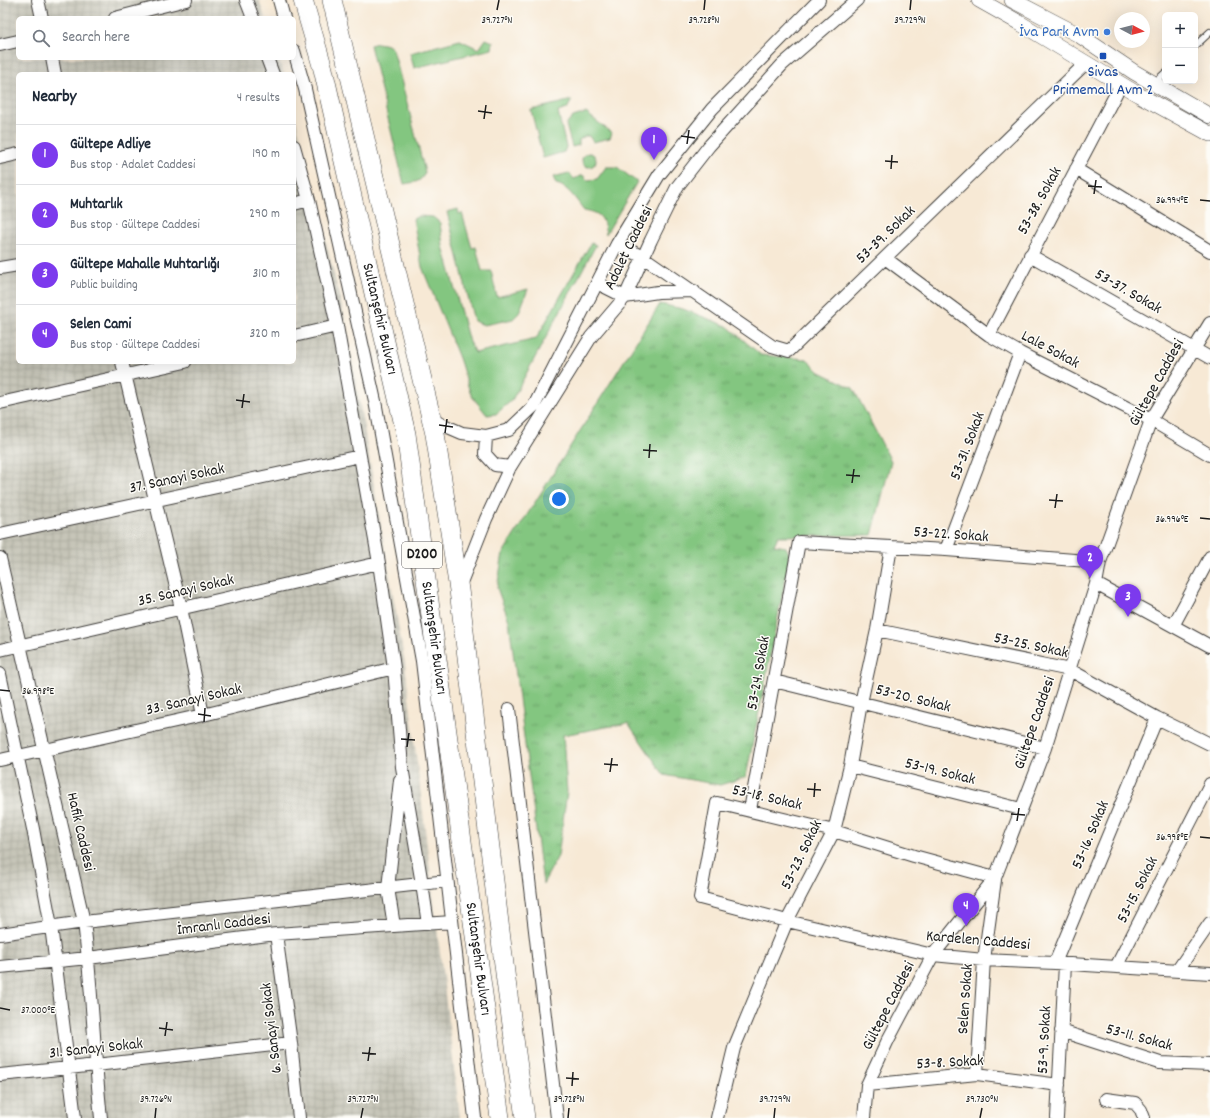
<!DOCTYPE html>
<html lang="en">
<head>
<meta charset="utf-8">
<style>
  :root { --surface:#fff; --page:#f6f6f7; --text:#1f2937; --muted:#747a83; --line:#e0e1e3; --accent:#7c3aed }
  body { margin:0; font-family:Dekko,sans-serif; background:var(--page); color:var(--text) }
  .controls { position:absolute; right:12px; top:12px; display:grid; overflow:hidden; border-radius:6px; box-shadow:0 4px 16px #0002 }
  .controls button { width:36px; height:36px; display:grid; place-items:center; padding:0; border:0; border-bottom:1px solid var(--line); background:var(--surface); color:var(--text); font:20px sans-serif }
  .compass { position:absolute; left:1114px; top:12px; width:36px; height:36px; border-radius:50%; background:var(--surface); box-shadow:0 4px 16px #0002; rotate:97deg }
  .you { position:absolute; left:559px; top:499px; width:14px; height:14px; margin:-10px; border:3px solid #fff; border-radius:50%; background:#1a73e8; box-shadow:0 0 0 6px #1a73e833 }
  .badge { display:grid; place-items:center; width:26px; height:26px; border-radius:50%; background:var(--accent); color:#fff; font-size:13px; font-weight:700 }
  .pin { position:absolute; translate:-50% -33px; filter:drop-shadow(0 1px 2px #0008) }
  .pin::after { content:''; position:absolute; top:21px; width:14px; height:12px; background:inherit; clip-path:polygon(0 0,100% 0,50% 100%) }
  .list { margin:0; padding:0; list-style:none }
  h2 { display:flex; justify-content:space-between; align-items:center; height:52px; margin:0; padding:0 16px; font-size:17px }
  h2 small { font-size:13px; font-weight:400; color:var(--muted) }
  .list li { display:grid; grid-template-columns:26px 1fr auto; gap:12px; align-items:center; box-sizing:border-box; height:60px; padding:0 16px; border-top:1px solid var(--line) }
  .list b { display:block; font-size:15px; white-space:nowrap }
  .list p { margin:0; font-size:13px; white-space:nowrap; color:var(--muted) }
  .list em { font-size:13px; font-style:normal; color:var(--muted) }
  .icon { flex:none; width:22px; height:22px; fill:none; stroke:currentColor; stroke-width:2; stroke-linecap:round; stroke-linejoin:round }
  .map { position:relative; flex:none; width:1210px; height:1118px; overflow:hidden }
  .search { position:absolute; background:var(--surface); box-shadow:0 4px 16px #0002; left:16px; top:16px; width:280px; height:44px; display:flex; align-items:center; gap:10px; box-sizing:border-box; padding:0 14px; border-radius:6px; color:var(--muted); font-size:15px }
  .panel { position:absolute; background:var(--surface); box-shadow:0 4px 16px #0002; left:16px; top:72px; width:280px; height:292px; border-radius:6px }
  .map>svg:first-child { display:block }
</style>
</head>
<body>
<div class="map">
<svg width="1210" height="1118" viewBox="0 0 1210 1118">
  <defs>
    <pattern id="industrial-grid" width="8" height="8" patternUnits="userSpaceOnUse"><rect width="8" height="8" fill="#c6c5b8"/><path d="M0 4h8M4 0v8" fill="none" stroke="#aaa99e"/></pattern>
    <pattern id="park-tufts" width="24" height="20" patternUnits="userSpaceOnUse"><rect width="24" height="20" fill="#83c680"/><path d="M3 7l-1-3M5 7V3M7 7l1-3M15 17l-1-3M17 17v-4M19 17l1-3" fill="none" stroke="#6aa068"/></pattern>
  </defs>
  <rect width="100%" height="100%" fill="#fdfcf7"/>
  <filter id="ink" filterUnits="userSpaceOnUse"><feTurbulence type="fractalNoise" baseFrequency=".025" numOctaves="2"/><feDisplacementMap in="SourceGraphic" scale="8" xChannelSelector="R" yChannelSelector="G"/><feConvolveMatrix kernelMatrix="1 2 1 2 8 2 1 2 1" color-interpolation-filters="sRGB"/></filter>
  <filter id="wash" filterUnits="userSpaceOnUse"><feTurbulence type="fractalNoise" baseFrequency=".012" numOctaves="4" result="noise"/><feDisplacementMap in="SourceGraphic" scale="16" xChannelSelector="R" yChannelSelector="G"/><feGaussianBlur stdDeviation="0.9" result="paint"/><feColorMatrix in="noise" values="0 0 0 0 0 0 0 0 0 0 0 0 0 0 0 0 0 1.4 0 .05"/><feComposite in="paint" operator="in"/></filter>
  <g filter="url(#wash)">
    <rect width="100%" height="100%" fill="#f7e9d5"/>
    <!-- industrial -->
    <path fill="url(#industrial-grid)" d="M0,0h259l6,18h-247v40h260l6,16h-266v288h276v-250l51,207 60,345 55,454h-460z"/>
    <!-- green -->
    <path fill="#83c680" stroke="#50714e" d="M486,39l7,3 -1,7 -78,19 -4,-15 50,-13 19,9z
      M378,43l10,2 5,4 32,123c-4,11 -10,10 -21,12l-34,-139z
      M572,100l-5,9 -9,3 8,35 -2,5 -21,6 -12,-48z
      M586,113l26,20 -2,5 -17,4 -4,-6h-4l-6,4v5l-7,2 -6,-22 7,-8z
      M582 160a7 7 0 1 1 14 0a7 7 0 1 1-14 0Z
      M606,167h11l20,15 -31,52c-3,-17 -5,-21 -22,-24 -8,-10 -16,-24 -28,-26l-3,-7 16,-4 5,6 9,-4 4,5 10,-1z
      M458,209l1,5 3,-1 10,35 4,-1 6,24h9l6,26 31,-8 -9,24 -6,6 -29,6 -10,-4 -27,-109z
      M419,216l14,1 7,6 3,23 26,96 6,11 61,-14 55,-96 5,2 -84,155 -16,14 -9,1 -16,-20 -12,-37 -37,-91 -9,-48z"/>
    <!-- park -->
    <path fill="url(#park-tufts)" stroke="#50714e" d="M660,304l23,5 44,17 34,29 45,4 14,13 33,16 38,73 -19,74 -94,1 -4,9 12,2 4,9 -44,221 -26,8 -56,-10 -36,-52 -65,12 4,57 -9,64 -15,28 -34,-263 -12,-33 6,-35z"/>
  </g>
  <g filter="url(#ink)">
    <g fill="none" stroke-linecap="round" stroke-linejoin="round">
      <!-- service casing -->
      <g stroke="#3d3b38" stroke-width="8">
        <path id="service" d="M1195,46l15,-14
          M1154,83l11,-10"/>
      </g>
      <!-- minor casing -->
      <g stroke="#3d3b38" stroke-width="14">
        <path id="minor" d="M38,0l4,18
          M246,0l7,18
          M279,0l5,18
          M115,18l71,-18
          M0,45l18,-4
          M294,51l11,38 70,312 47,260 53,457
          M52,58l3,16
          M267,58l6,16
          M294,146l15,54 28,126 42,237 15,105 8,99 20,117 6,40
          M0,158l18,-4
          M1076,169l134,82
          M294,204l15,-4
          M617,244l26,13 129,89 17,5 297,-288
          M1030,255l180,103
          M885,258l104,77 31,18 131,67 59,35
          M0,268l18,-3
          M597,283l28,14 33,-5 36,-1
          M989,335l132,-251
          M294,336l43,-10
          M122,362l59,246 22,107
          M0,403l185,-41
          M432,420l30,13 24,3 23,-6 25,-24 83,-162 42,-69 53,-66 107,-109
          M486,436l-1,18 10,11 15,2
          M0,534l360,-78
          M946,550l74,-197
          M0,558l84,364c8,65 10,131 17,196
          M1096,584l114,62
          M460,585l26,-66 24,-52 81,-130 34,-40 26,-57 26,-53 32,-41 73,-81 75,-65
          M1173,626l37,-69
          M877,630l193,40 87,48 53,26
          M0,650l379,-87
          M0,674l33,155 18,97 24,192
          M774,681l271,67
          M509,709l48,409
          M0,760l203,-45 191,-47
          M850,766l171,43
          M750,810l49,-268 147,8 154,12
          M995,878l-81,-22 -80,-25 -117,-28 -17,95 87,23 146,34 51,5 71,3 155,10
          M394,926l-6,-38 12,-108
          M0,934l84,-12 363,-41
          M276,934l15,109 8,75
          M1055,963l102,-245
          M0,967l88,-9 188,-24 176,-12
          M1116,967l94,-183
          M1177,971l33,-48
          M1061,1031l99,32 50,2
          M977,1074l7,-114 11,-80
          M0,1075l69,-7 222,-25
          M867,1085l110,-11 82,11
          M1106,1099l29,4 6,7 3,8
          M717,1118l17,-70 53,-127 47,-90 16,-65 11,-63 16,-73 14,-83
          M864,1118l3,-33 21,-45 45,-85 62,-77 50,-130 51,-164 4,-22 51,-142 59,-97
          M1057,1118l8,-154"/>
      </g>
      <!-- tertiary casing -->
      <g stroke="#3d3b38" stroke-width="16">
        <path id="tertiary" d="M979,0l39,22 121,73 71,39
          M1012,0l67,35 55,37 76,44"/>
      </g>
      <!-- trunk casing -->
      <g stroke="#3d3b38" stroke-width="20">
        <g id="trunk">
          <path id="s1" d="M303,0l20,69 83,365 94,684"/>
          <path d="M332,0l103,434 24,156 47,391 19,137"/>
        </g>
      </g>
      <!-- service -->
      <use href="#service" stroke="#fff" stroke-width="6"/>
      <!-- minor -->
      <use href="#minor" stroke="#fff" stroke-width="12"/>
      <!-- tertiary -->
      <use href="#tertiary" stroke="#fff" stroke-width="15"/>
      <!-- trunk -->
      <use href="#trunk" stroke="#fff" stroke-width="19"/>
    </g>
  </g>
  <!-- ticks -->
  <path fill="none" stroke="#1c1c1c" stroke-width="1.5" d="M497,10l2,-10M704,10l1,-10M910,10l1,-10M478,111l14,2M484,119l2,-14M681,136l14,2M687,144l2,-14M885,161l13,1M891,169l1,-14M1088,186l14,1M1094,194l2,-14M1200,200l10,1M236,400l14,2M242,408l2,-14M439,425l14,2M445,433l2,-14M643,450l14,1M649,458l1,-14M846,475l14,1M852,483l2,-14M1049,500l14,1M1055,508l2,-14M1200,518l10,1M0,690l10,1M198,714l13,2M204,722l1,-14M401,739l14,1M407,747l2,-14M604,764l14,1M610,772l2,-14M807,789l14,1M814,797l1,-14M1011,814l14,1M1017,821l2,-13M1200,837l10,1M0,1008l10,2M159,1028l14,2M165,1036l2,-14M362,1053l14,1M368,1061l2,-14M566,1078l13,1M572,1086l1,-14M155,1118l1,-10M361,1118l2,-10M568,1118l1,-10M774,1118l1,-10M980,1118l2,-10"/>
  <!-- markers -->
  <circle fill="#3f7fe0" stroke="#fdfcf7" stroke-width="1.5" cx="1107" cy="32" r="4"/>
  <rect fill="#1a4fb4" stroke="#fdfcf7" stroke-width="1.5" x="1099" y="52" width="8" height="8" rx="2"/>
  <g text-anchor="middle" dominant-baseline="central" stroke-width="3" stroke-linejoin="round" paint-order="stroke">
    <!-- shield labels -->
    <rect fill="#fdfcf7" stroke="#605f5e" stroke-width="1" x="402" y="542" width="40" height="26" rx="3"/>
    <g font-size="15" font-weight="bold" fill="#1c1c1c">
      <text x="422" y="555">D200</text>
    </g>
    <!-- shop labels -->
    <g font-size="16" fill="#366cbe" stroke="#fdfcf7" text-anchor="end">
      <text x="1099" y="32">İva Park Avm</text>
    </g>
    <!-- transit labels -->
    <g font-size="16" fill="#164399" stroke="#fdfcf7">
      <text x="1103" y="72">Sivas<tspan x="1103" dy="18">Primemall Avm 2</tspan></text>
    </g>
    <!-- street labels -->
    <g font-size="16" fill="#1c1c1c" stroke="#fdfcf7">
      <text transform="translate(1040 201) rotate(-61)">53-38. Sokak</text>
      <text transform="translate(886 235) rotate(-44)">53-39. Sokak</text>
      <text transform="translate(629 248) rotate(-64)">Adalet Caddesi</text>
      <text transform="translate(1128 292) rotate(30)">53-37. Sokak</text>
      <text stroke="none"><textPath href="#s1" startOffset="328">Sultanşehir Bulvarı</textPath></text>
      <text transform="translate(1050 350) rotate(28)">Lale Sokak</text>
      <text transform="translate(1157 383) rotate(-61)">Gültepe Caddesi</text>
      <text transform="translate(968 446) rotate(-69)">53-31. Sokak</text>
      <text transform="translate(177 479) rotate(-12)">37. Sanayi Sokak</text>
      <text transform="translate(951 535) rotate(4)">53-22. Sokak</text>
      <text transform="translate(186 591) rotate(-13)">35. Sanayi Sokak</text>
      <text stroke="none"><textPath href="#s1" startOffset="652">Sultanşehir Bulvarı</textPath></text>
      <text transform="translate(1031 646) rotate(12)">53-25. Sokak</text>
      <text transform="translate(759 673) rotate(-80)">53-24. Sokak</text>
      <text transform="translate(913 699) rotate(14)">53-20. Sokak</text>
      <text transform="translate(194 700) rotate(-13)">33. Sanayi Sokak</text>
      <text transform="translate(1035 723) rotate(-71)">Gültepe Caddesi</text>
      <text transform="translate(940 772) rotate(14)">53-19. Sokak</text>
      <text transform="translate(767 798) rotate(13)">53-18. Sokak</text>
      <text transform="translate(80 832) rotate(77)">Hafik Caddesi</text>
      <text transform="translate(1091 835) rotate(-67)">53-16. Sokak</text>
      <text transform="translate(802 855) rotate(-64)">53-23. Sokak</text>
      <text transform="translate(1138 890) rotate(-63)">53-15. Sokak</text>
      <text transform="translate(224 925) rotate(-7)">İmranlı Caddesi</text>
      <text transform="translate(978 941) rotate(5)">Kardelen Caddesi</text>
      <text stroke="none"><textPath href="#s1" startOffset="976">Sultanşehir Bulvarı</textPath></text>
      <text transform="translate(966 999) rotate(-86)">Selen Sokak</text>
      <text transform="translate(889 1006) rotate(-63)">Gültepe Caddesi</text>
      <text transform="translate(272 1028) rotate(-97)">6. Sanayi Sokak</text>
      <text transform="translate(1139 1038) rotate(15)">53-11. Sokak</text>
      <text transform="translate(1045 1040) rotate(-87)">53-9. Sokak</text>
      <text transform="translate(96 1049) rotate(-6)">31. Sanayi Sokak</text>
      <text transform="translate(950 1063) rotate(-3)">53-8. Sokak</text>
    </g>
  </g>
  <g font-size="10" text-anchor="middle" fill="#1c1c1c" stroke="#fdfcf7" stroke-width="3" stroke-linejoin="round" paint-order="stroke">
    <text x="497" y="23">39.727°N</text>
    <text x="704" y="23">39.728°N</text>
    <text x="910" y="23">39.729°N</text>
    <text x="1172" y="203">36.994°E</text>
    <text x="1172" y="522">36.996°E</text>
    <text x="38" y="694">36.998°E</text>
    <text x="1172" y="840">36.998°E</text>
    <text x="38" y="1013">37.000°E</text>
    <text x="156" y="1102">39.726°N</text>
    <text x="363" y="1102">39.727°N</text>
    <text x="569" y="1102">39.728°N</text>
    <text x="775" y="1102">39.729°N</text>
    <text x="982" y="1102">39.730°N</text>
  </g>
</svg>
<div class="controls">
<button>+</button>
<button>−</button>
</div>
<svg class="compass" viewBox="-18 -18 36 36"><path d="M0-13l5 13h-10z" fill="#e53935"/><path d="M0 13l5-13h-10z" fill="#747a83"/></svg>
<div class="you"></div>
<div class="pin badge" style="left:654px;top:160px">1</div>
<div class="pin badge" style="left:1090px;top:578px">2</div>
<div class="pin badge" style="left:1128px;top:617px">3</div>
<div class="pin badge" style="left:966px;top:926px">4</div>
<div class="search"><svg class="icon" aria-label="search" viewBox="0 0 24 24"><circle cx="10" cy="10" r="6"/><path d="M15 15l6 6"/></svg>Search here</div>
<section class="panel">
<h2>Nearby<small>4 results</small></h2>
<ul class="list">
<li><span class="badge">1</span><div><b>Gültepe Adliye</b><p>Bus stop · Adalet Caddesi</p></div><em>190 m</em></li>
<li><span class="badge">2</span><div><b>Muhtarlık</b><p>Bus stop · Gültepe Caddesi</p></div><em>290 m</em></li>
<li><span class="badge">3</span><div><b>Gültepe Mahalle Muhtarlığı</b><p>Public building</p></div><em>310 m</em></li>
<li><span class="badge">4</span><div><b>Selen Cami</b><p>Bus stop · Gültepe Caddesi</p></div><em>320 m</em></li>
</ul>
</section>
</div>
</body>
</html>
